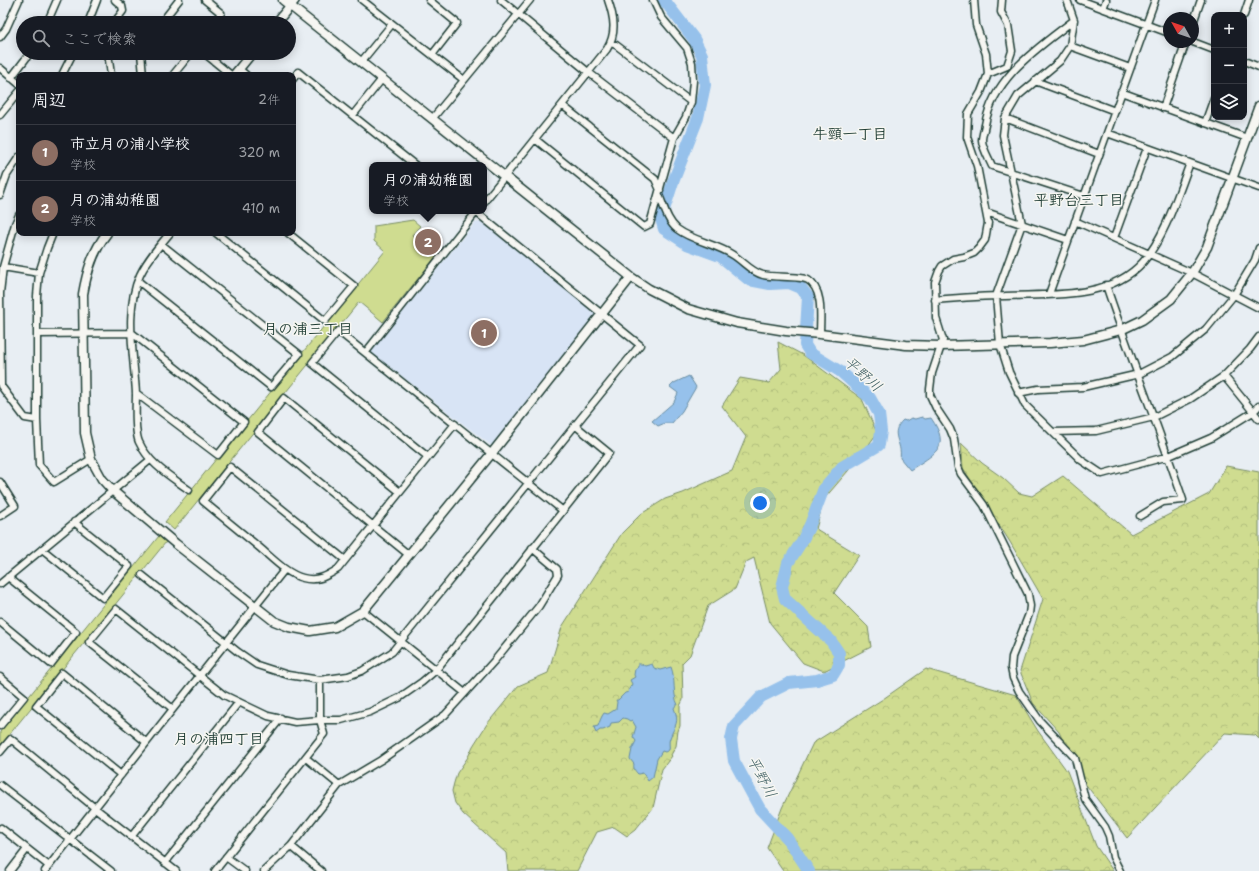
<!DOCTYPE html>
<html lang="ja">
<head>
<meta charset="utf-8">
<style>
  :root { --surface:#171b24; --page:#20242c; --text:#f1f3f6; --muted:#9ea1a6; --line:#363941; --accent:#d93025 }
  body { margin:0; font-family:"Shantell Sans","Klee One",sans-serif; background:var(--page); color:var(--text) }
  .controls { position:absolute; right:12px; top:12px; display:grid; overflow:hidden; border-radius:8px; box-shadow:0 2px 10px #0003 }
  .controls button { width:36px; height:36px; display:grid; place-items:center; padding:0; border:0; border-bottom:1px solid var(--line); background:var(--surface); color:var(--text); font:20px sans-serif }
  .compass { position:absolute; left:1163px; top:12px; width:36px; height:36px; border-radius:50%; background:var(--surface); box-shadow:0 2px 10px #0003; rotate:310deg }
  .you { position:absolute; left:760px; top:503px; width:14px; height:14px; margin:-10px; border:3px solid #fff; border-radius:50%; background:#1a73e8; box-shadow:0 0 0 6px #1a73e833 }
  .badge { display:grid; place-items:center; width:26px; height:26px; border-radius:50%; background:var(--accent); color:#fff; font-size:13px; font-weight:700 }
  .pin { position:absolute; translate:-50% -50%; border:2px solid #fff; box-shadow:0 1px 4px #0006 }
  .popup { position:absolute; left:369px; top:162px; width:118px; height:52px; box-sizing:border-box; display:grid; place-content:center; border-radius:8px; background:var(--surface); filter:drop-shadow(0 1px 3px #0005); font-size:13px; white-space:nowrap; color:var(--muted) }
  .popup b { font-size:15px; color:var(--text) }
  .popup::after { content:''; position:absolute; left:50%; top:100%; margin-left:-8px; border:8px solid transparent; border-top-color:var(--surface) }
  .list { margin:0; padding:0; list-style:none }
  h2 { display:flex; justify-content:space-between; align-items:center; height:52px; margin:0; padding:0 16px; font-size:17px }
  h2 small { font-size:13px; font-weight:400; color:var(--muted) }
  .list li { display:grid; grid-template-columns:26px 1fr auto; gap:12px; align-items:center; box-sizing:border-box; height:56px; padding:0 16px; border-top:1px solid var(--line) }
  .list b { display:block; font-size:15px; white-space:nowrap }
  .list p { margin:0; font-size:13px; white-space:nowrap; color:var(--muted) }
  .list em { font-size:13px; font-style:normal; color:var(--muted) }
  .icon { flex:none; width:22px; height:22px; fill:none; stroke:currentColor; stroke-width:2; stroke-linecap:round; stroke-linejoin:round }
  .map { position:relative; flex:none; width:1259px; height:871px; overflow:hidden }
  .search { position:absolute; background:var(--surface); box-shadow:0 2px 10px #0003; left:16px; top:16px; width:280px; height:44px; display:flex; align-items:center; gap:10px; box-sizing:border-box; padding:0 14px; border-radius:22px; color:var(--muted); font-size:15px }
  .panel { position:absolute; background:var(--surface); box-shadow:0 2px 10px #0003; left:16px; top:72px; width:280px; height:164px; border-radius:8px }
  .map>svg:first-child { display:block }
</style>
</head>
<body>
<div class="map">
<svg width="1259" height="871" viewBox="0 0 1259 871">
  <defs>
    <pattern id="forest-crowns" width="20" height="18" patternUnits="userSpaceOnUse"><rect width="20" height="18" fill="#cfdc90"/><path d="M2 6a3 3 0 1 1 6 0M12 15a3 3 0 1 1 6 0" fill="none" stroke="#b1be7d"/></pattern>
  </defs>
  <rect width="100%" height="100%" fill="#e8eef3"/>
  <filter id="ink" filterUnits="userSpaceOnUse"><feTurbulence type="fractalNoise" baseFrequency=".025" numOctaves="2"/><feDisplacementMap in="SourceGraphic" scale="8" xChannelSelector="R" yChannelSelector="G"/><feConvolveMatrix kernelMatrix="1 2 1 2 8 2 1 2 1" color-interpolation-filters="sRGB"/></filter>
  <g filter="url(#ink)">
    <!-- built -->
    <path fill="#d8e4f5" d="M481,222l115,90 1,5 -105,129 -120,-93 -1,-3 104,-127z"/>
    <!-- green -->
    <path fill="#cfdc90" stroke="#778c62" d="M413,220l7,6 -8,9 25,20 -54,67 -24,-20 -185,228 -9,-8 220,-271 -11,-10v-15z
      M159,536l7,6 -166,204v-14z"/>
    <!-- forest -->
    <path fill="url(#forest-crowns)" stroke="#778c62" d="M778,342l25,13 59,44 15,34 -17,24 -36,42 -8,30 43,26 -25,38 34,34 3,20 -47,24 -21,-8 -33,-40 -16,-65 -8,4 -11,27 -27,17 -18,49 -8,8 1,37 -3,6v20l-2,5 -2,15 -5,9 1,1 -10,13 -9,39 -18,22 -8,6 -13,-9 -17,5 -20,39h-69l-2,-18 -43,-39 -8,-11 -3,-12 2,-8 3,-10 11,-16 5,-11 14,-22 31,-38 30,-13 14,-46 60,-94 19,-19 24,-15 18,-6 49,-22 14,-34 -24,-31 18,-28 29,5 12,-14z
      M961,443l21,20 21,15 16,15 13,3 31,-20 68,58 78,-40 17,-28 33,6v267l-4,-4 -30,-2 -98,105 -47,-61 -21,-45 -26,-29 -13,-32 23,-72 -33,-57 -47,-74z
      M926,669l90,26 22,36 29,40 29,75 17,25h-330l-16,-23 15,-40 31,-65 70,-44z"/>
    <!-- water -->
    <path fill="#96c1eb" stroke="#668ca2" d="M689,376l7,11 -14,24 -10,12h-7l-7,3 -6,-5 22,-19 4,-9 -8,-6 4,-4z
      M922,417l3,2 6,-1c21,30 3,36 -21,52l-10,-12c3,-16 -12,-24 3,-38l3,1 5,-3 4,1z
      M638,664h4l3,2 7,-2 2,4 6,2 11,-3c5,13 1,26 7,38h-2l-2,3c6,15 1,16 -4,30 -2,4 0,8 -1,12l-4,2 -3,-1 -5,8 -4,18 -5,4 -5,-8 -5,1c-3,-3 -5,-6 -4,-10l-4,-5 2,-10 4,-8 -3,-4 3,-10 -4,-7 -2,1 -3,-2 -4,-1 -4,4 -8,1 -1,4 -7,3h-3l-4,3 -2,-6 4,-1c2,-5 3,-9 6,-13l4,1 8,-5 1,-7 -1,-2h2l7,-7 4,-1 -1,-1 4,-7 -2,-4 5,-3 -1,-2 1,-6 3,-2z"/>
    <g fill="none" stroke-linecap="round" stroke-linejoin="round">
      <!-- river -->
      <path stroke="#96c1eb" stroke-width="12" d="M664,0l30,39 8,16 3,30 -7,33 -25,64 -12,37 3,10 23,15 33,12 29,24 21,4 19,-1 12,5 7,9 -3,48 5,8 31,19 29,26 9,16 2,17 -2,14 -37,22 -18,21 -14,37 -8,16 -14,22 -6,24 3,12 46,42 8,12v12l-6,10 -16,5 -28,3 -28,14 -27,29 -3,13 3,22 26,48 27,29 22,33"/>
      <!-- street casing -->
      <g stroke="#1f3d34" stroke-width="9">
        <path id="street" d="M205,0l16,13 -7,10
          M362,0l102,80
          M429,0l28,23 -25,32
          M501,0l87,72 86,66
          M974,0l2,25 10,29 2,20 -7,18 -13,22 -1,23 10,29 11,57 -3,17 -6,8 -5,5 -10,4 -11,2 -11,7 -3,5 -4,11 1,36 7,22 -11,33 -2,16v6l6,13 14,21 4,10 4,28 3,7 23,31 44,89 2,12 -1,8 -17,43 -1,11 2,10 6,13 21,30 35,37 10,41 20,28 4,9 4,21 7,14
          M1067,0l7,20 -4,26 -10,15 -42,35 -13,22 -2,17 19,89 -26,72 4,48 9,28 16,33 56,55 21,14 67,-18 42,-18 42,-26 6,-6
          M1080,0l89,33
          M1103,9l3,-9
          M1244,15l5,-15
          M1074,20c-36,28 -81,57 -89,105 -1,5 -3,11 -3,15 0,7 7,19 10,26l92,30
          M47,23l10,-23
          M88,23l9,-23
          M114,23l9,-12 -1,-5 -7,-6
          M161,23l18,-23
          M1193,23l8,-23
          M0,37l6,-8 13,-29
          M1193,42l21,8
          M611,43l5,2 75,57
          M1070,46l60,22
          M108,53l3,22
          M141,53l2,22
          M204,53l27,22
          M1244,61l15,6
          M361,62l31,-38
          M0,68l19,16
          M239,69l7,6
          M988,74l19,-8 5,-15 -4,-26 -7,-13 1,-12
          M62,75l11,-22
          M173,75l18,-22
          M11,78l19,-25
          M293,79l5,-7 117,93
          M1035,81l80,30
          M1121,92l126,46
          M562,105l93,74 5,11
          M1163,108l23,-66
          M0,115l19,-23
          M353,115l29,-36
          M1005,118l94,36
          M432,119l98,-119
          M1205,123l9,-25
          M1107,133l152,55
          M535,139l109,88 6,-3 24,-86 12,-21 5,-15 2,-21 -1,-18 -5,-15 -26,-31 -8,-17
          M0,195l7,-20 12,-18
          M659,195c5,11 8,26 18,34 16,12 39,15 56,26 10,6 18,17 30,20 11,3 37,0 45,5 16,10 12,38 12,54
          M484,202l123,-153c10,-16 7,-32 1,-49
          M986,212l82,28
          M19,215l-4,9 -12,43 -3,26 1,93 24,32 12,2
          M1075,221l117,52 67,35
          M53,233l-6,15 -8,25 -2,23v124l2,45 15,17 37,-23
          M170,233c-11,13 -23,27 -30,42 -16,35 -6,81 -4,118 0,13 -2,38 3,49 10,22 31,34 50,48
          M216,233l109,88 29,-35 -66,-53
          M1114,238l33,-90
          M3,267l36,6
          M138,281l133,106 28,-33 -138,-110
          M1106,285c24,72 53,143 77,215l-20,2 -23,14
          M1049,294l106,-294
          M935,300c23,-2 46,-4 70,-4 46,-2 104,4 138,-34 22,-25 35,-68 47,-99
          M37,334l95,-1 112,89 -26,33 -82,-62
          M366,352l111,-141
          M1224,376l35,43
          M1018,393l20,-4 45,-2 56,-13 33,-17 34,-28 28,-34 21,-35 4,-12
          M1053,432l43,-1 58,-14 36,-18 34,-23 26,-27 9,-12
          M428,457l-116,-94 26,-32 224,179
          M0,482l15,24 -15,10
          M400,492l-116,-94 -26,34 151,123
          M42,549l61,49 26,-32 -55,-44
          M344,559l-114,-92 -27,34c19,16 38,31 57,47 13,11 27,26 43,30 14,4 24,-2 35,-9l117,-145
          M142,575l96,77 19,13 31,10 32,5 28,-4 14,-5 30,-19 248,-307 -164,-133
          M0,584l150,-124
          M363,611l102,82
          M0,622l51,42 25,-32 -68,-55
          M0,677l24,20 -24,29
          M173,709l-84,-67 27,-33 108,86 44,21 27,6 25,-2h21l29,-8 29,-14 23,-16 14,-12 173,-217 -33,-27
          M0,752l11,-13 84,69 81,63
          M306,758l33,27
          M121,775l-85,-69 26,-33 84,69
          M0,785l111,86
          M0,829l1,-1 48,38
          M131,837l108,-135
          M291,846l30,25
          M226,857l19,14
          M165,863l116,-145
          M10,871l17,-22
          M45,871l128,-162 112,-140
          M215,871l109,-137 -4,-14v-40
          M264,871l27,-25 48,-61 42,-25 64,-45 50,-55 44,-54 19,-31 -1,-6 -25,-21"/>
      </g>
      <!-- secondary casing -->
      <g stroke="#1f3d34" stroke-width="11">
        <path id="secondary" d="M283,0l348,277 18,12 39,20 49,14 49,8 34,3 86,11 35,1 109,-3 33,-3 38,-10 21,-10 29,-21 21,-26 15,-26 52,-141
          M276,23l19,-23
          M234,75l18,-22
          M107,233c-14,18 -20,38 -24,61l2,139 6,26 11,20 11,12 63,53 98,77 15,6 21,4 25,-4 28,-16 129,-158 139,-176"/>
      </g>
      <!-- street -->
      <use href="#street" stroke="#f6f6f2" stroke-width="6"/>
      <!-- secondary -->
      <use href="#secondary" stroke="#f6f6f2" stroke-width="8"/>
    </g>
  </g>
  <g text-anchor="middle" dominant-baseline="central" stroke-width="3" stroke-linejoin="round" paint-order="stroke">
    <!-- neighbourhood labels -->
    <g font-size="15" font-weight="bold" fill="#1f3d34" stroke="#f6f6f2">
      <text x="850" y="134">牛頸一丁目</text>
      <text x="1079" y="200">平野台三丁目</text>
      <text x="308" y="329">月の浦三丁目</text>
      <text x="219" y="739">月の浦四丁目</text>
    </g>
    <!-- water labels -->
    <g font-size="15" font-style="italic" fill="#3d5e62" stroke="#f6f6f2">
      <text transform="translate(863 374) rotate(42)">平野川</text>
      <text transform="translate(762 777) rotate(62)">平野川</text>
    </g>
  </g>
</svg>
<div class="controls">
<button>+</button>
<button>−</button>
<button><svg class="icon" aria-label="layers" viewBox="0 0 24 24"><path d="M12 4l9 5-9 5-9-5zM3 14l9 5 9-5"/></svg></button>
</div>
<svg class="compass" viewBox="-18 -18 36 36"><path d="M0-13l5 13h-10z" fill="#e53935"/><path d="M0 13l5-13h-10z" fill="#9ea1a6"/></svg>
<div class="you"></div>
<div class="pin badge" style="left:484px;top:333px;background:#8d6e63">1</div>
<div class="pin badge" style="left:428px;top:242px;background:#8d6e63">2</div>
<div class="popup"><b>月の浦幼稚園</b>学校</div>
<div class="search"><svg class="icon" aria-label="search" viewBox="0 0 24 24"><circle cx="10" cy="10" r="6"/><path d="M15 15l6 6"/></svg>ここで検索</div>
<section class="panel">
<h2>周辺<small>2件</small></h2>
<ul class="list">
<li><span class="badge" style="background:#8d6e63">1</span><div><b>市立月の浦小学校</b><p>学校</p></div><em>320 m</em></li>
<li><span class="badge" style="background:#8d6e63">2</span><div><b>月の浦幼稚園</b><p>学校</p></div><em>410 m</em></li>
</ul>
</section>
</div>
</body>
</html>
